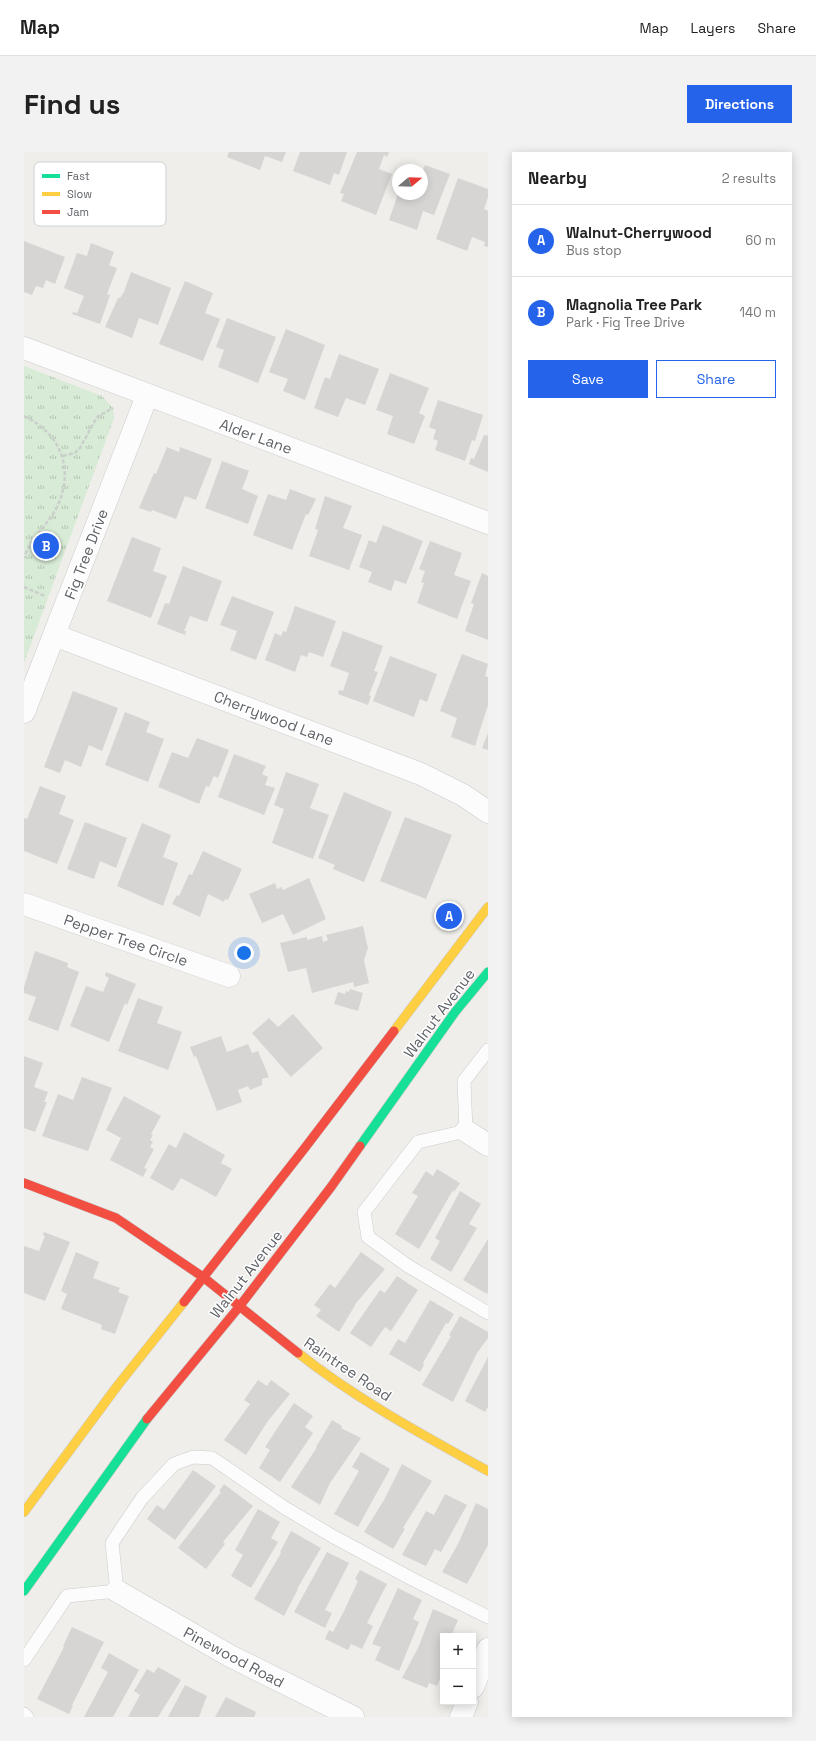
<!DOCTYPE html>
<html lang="en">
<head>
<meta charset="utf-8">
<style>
  :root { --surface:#fff; --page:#f2f2f2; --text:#222; --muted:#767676; --line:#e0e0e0; --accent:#2563eb }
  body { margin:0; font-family:"Space Grotesk",sans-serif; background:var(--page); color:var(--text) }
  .controls { position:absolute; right:12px; bottom:12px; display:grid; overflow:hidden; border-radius:0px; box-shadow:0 2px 10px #0003 }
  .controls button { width:36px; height:36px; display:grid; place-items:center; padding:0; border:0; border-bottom:1px solid var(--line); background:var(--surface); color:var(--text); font:20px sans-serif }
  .compass { position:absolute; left:368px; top:12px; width:36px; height:36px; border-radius:50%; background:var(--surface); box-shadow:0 2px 10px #0003; rotate:71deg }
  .you { position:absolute; left:220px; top:801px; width:14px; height:14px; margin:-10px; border:3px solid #fff; border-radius:50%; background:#1a73e8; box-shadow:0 0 0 6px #1a73e833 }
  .badge { display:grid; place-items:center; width:26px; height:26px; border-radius:50%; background:var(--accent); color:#fff; font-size:13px; font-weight:700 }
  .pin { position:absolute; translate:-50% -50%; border:2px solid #fff; box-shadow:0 1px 4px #0006 }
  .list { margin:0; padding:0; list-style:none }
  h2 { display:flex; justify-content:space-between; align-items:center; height:52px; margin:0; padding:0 16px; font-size:17px }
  h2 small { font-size:13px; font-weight:400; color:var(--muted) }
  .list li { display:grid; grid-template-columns:26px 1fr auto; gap:12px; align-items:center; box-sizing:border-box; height:72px; padding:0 16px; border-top:1px solid var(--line) }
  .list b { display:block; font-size:15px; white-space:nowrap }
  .list p { margin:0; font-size:13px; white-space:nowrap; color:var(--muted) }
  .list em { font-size:13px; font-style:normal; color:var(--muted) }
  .actions { display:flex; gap:8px; padding:12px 16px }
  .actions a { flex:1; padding:9px 0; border:1px solid var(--accent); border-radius:0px; text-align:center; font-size:14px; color:var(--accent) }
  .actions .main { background:var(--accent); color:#fff }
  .map { position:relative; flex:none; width:464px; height:1565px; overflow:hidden; border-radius:0px }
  header { display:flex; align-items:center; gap:24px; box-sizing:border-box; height:56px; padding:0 20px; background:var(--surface); border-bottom:1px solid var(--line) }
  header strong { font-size:19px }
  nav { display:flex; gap:22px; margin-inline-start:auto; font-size:14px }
  .intro { display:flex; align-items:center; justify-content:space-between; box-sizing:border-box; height:96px; padding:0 24px }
  h1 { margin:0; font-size:28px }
  .button { padding:10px 18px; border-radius:0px; background:var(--accent); color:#fff; font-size:14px; font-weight:700 }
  main { display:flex; gap:24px; padding:0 24px }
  aside { flex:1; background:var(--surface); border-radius:0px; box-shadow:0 2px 10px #0003 }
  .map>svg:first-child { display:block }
</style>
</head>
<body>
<header>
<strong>Map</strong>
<nav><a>Map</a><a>Layers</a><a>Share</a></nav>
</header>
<div class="intro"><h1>Find us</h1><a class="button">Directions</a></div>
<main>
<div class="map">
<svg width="464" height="1565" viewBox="0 0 464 1565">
  <defs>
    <pattern id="grass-tufts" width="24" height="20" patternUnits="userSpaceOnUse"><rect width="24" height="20" fill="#d8ebd6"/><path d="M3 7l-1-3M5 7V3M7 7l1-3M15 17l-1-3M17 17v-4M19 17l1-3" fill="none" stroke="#b2c2b1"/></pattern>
  </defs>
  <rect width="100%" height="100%" fill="#efeeea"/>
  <!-- grass -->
  <path fill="url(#grass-tufts)" d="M0,214l78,30 11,12 1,10 -90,245z"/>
  <!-- building -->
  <path fill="#d6d5d3" d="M205,0h57l-4,10 -17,-6 -5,14 -33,-13z
    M276,0h47l-8,23 -5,-2 -4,12 -37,-14z
    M333,0h32l-2,5 -3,-2 -5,14 13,5 -16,41 -35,-14 3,-7 -4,-1z
    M401,13l25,9 -16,41 -11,-4 -6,19 -28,-10 9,-26h24v-21z
    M434,26l30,11v8l-4,12 4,2v36l-4,-1 1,-4 -13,-5 -5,14 -31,-12z
    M0,89l41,16 -10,27 -9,-4 -3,8 -7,-2 -4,9 -8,-3z
    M67,91l23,9 -5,13 8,3 -10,26 3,1 -10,29 -28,-10 1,-2 4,1 7,-17 -20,-8 13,-35 10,3z
    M107,120l40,16 -13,37 -19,-7 -7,20 -27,-11 13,-29h2l4,-6z
    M161,129l28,12 -8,20 15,6 -17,42 -44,-17z
    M203,166l49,19 -18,46 -40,-16 6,-17 -8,-3z
    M262,177l39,16 -20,55 -22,-9 5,-12 -19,-7z
    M315,202l40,15 -14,36 -19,-7 -8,19 -24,-9 11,-31 5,2z
    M366,221l39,15 -10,25 6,3 -11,28 -27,-10 6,-18 -17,-6z
    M414,248l45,15 -8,26 -3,-1 -7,21 -30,-11 3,-9 -5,-2 3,-9 -7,-3z
    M464,282v38l-19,-8 2,-6 3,1 10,-24 3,1z
    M143,295l12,5 1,-5 32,12 -16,41 -11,-4 -9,23 -24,-9 -1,2 -12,-4 15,-35 2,1z
    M198,309l27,10 -7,18 16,7 -10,28 -43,-16z
    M266,337l26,10 -8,16 -2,-1 -14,36 -39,-15 15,-41 18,6z
    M301,344l27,10 -9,22 19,7 -13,35 -40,-14 9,-26 -3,-1z
    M359,373l40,16 -17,43 -11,-4 -4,11 -23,-9 4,-10 -13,-5 10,-27 7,3z
    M108,385l29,11 -8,23 14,5 -16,42 -44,-17z
    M406,389l32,12 -8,22 17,6 -14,38 -40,-16 7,-20 -3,-1 4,-11 -6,-2z
    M159,414l39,15 -15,41 -17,-6 -6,15h2l-1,4 -28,-11 8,-21 4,1z
    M458,421l6,3v64l-23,-9 9,-27 -3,-1z
    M208,444l42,16 -18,48 -26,-10 7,-19 -17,-6z
    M271,454l41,15 -13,36 -14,-5 -2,5 -6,-2 -6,17 -30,-12 10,-27 6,3 2,-5 3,1z
    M319,479l40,15 -9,25 4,1 -9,23 2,1 -3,9 -30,-11 1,-4 4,1 6,-18 -19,-7z
    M438,502l26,10 -3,12 3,1v28l-13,41 -24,-9 6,-19 -17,-7z
    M366,504l47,18 -10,28 -7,-3 -6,18 -41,-16z
    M49,539l45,17 -16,43 -13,-6 -8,22 -16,-7 -5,13 -16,-6z
    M101,560l25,10 -4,10 18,7 -16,43 -43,-17z
    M464,581v17l-6,-2z
    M173,586l32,12 -11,28 -4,-2 -5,11 -3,-1 -7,18 -41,-17 14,-35 16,6z
    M210,602l32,12 -4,8 6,3 -3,8 10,3 -11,27 -46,-18z
    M262,620l33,12 -9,24 19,7 -16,44 -41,-16 12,-34 -10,-4z
    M16,634l26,10 -7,18 15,6 -17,44 -33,-13v-33l3,1z
    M320,640l48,20 -28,70 -31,-13 2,-4 -17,-7z
    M381,665l47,18 -26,64 -46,-18z
    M61,670l42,16 -11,30 -16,-7 -6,18 -27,-10z
    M118,671l29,12 -8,22 15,6 -15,43 -46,-20z
    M179,699l39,18 -14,31 -3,-1 -1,3 -16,-8 -8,23 -28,-13 5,-9 2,1 10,-22 3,1z
    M285,726l17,41 -33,16 -10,-21 -21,9 -13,-29 26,-11 2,6 5,-2 1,3z
    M339,774l5,22 -4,12 5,23 -15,4 -1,-5 -41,11 -6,-25 -18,4 -8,-29 27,-6v3l15,-4 1,6 5,-2 -2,-5z
    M11,799l33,12 -1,4 12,5 -21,59 -30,-11 8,-23 -12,-4v-6z
    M82,820l30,12 -9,21 -2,-2 -16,39 -39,-16 16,-40 17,6 6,-14 -4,-2z
    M326,837l13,4 -5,18 -24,-7 4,-12 7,2 1,-3 3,1z
    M114,846l25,9 -6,16 25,9 -14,38 -50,-19z
    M269,862l30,34 -32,29 -39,-44 17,-15 9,9z
    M197,884l6,16 21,-8 4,9 6,-2 11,26 -7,2v6l-12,5 -2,-4 -10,4 4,12 -25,9 -21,-55 -2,1 -4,-10z
    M0,904l19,7 -9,24 14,5 -4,10h3l-12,30 -11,-4z
    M58,925l30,11 -24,63 -46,-15 16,-42 15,6z
    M100,944l37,20 -10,18 2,1 -3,5 3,2 -3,5 4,2 -10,19 3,1 -4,8 -33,-17 11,-22 -15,-8z
    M160,980l41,23 -4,8 11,6 -16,28 -35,-19 -8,13 -23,-13 19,-34 7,4z
    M413,1017l23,14 -6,9 -1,-2 -34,59 -24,-15 23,-38 -6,-3 14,-22 7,5z
    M436,1039l21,13 -12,20 8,4 -26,44 -21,-13 10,-18 -5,-3z
    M20,1080l26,10 -25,59 -21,-8v-47l15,5 6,-15 -2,-1z
    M464,1087v52l-1,3 -24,-14z
    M52,1100l23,10 -6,16 27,10 -2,4 11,4 -14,38 -14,-5 1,-4 -41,-16 6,-15 -6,-3z
    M337,1100l24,17 -28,33 -18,30 -23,-16 5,-6 -7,-5 16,-21 5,4z
    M373,1124l21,14 -27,41 -6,-4 -14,20 -21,-14 30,-43 5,3z
    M406,1148l24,14 -6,10 -2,-1 -23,40 1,2 -4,7 -31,-18 9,-15 7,4z
    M436,1164l28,16v6l-11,15 -24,49 -31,-17 29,-49 -2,-1z
    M464,1205v50l-3,5 -20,-11z
    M234,1228l9,6 4,-6 19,14 -22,27 -22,34 -22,-15 26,-36 -6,-4z
    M270,1251l19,13 -8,11 8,6 -33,49 -21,-14 11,-18 -5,-3z
    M308,1268l10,6 -1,2 20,10 -31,45 -10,22 -29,-18 26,-40h-1z
    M337,1300l29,17 -32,58 -24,-13 25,-43 -7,-4z
    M378,1312l30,17 -29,47 2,1 -12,20 -29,-17 20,-32z
    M169,1318l23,16 -41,54 -28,-21 10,-14 7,5z
    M200,1332l29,22 -30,36 2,2 -19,25 -28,-21 43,-56 -2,-1z
    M421,1342l22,11 -26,47 -6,-3 -9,17 -24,-11 24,-44 8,4z
    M452,1351l12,6v36l-21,39 -25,-12 16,-28z
    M234,1357l22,13 -9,16 7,4 -27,46 -20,-12 12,-21 -8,-5z
    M267,1379l30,17 -24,41h1l-14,27 -30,-17 27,-46 -1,-1z
    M303,1400l22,11 -24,47 7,3 -7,15 -31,-16z
    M336,1418l27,14 -20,39 6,3 -11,23 -11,-5 -3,6 -23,-11 4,-9 4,2 11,-21 14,-30 -3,-2z
    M374,1436l24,12 -9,19 6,3 -20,49 -24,-11 6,-13 -9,-3z
    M409,1457l25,11 -7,16h-8l-2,24 2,1v11l-6,14 -8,-3 -2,5 -25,-10 16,-30z
    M48,1475l32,15 -32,63 1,1 -4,8 -32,-15 27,-52 -1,-1z
    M85,1501l30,17 -26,47h-29l24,-45 -7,-4z
    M134,1515l23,13 -6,10 -17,27h-30l12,-22 -6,-4 13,-22 7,4z
    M161,1533l22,11 -8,21h-31z
    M202,1545l30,15 -2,5h-39z"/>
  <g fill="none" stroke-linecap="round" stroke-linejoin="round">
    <!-- lane casing -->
    <g stroke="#cbcccc" stroke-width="14">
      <path id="lane" d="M464,898l-24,31 2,50 -48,11 -54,70 4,25 40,29 80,47
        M0,1508l43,-64 50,-5 -5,-48 30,-45 32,-34 19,-7 19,1 73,50 49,29 80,43 74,37
        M0,1562l3,3"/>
    </g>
    <!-- street casing -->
    <g stroke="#cbcccc" stroke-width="23">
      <path id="street" d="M0,196l464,175
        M30,483l367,139 42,21 25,17
        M0,560l123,-316
        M0,752l205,72
        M442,979l22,14
        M93,1439l113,65 123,61
        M449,1535l15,-38
        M437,1565l6,-15"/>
    </g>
    <!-- fast casing -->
    <g stroke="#cacacb" stroke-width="10">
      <path id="fast" d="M336,994l95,-134 33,-40
        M0,1439l123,-172"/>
    </g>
    <!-- slow casing -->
    <g stroke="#cacacb" stroke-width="10">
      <path id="slow" d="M370,879l94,-124
        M274,1201c58,46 125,82 190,118
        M0,1360l94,-127 66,-83"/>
    </g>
    <!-- jam casing -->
    <g stroke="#cacacb" stroke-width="10">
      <path id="jam" d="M0,1031l92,35 87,59 95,76
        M160,1150l120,-153 90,-118
        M123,1267l92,-112 92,-120 29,-41"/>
    </g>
    <!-- path -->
    <path stroke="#cacfcc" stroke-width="2.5" stroke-dasharray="4 2" stroke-linecap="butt" d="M0,264c37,18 51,53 33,91 -10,19 -26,31 -33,51
      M39,304l12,-3 5,-5 17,-31 16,-9
      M0,435l21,9"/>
    <!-- lane -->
    <use href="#lane" stroke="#fdfcfc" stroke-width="13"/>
    <!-- street -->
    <use href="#street" stroke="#fdfcfc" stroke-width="22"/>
    <!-- fast -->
    <use href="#fast" stroke="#16e098" stroke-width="9"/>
    <!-- slow -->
    <use href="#slow" stroke="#ffcf43" stroke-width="9"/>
    <!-- jam -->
    <use href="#jam" stroke="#f24e42" stroke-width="9"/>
  </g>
  <g text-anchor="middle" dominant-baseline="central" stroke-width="3" stroke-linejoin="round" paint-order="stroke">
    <!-- street labels -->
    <g font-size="15" fill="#5f6368" stroke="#fff">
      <text transform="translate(232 284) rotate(20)">Alder Lane</text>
      <text transform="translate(62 402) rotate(-69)">Fig Tree Drive</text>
      <text transform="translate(250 566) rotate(21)">Cherrywood Lane</text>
      <text transform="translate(102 788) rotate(19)">Pepper Tree Circle</text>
      <text transform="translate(415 861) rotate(-53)">Walnut Avenue</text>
      <text transform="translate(222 1122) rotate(-52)">Walnut Avenue</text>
      <text transform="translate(324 1217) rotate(34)">Raintree Road</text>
      <text transform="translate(210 1505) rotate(28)">Pinewood Road</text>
    </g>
  </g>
  <!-- legend -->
  <rect x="10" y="10" width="132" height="64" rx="6" fill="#fff" stroke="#cfd0d2" stroke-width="1"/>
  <rect x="18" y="22" width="18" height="4" fill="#16e098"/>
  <rect x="18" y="40" width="18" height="4" fill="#ffcf43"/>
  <rect x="18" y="58" width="18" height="4" fill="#f24e42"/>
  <g font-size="11" fill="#5f6368">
    <text x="43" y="28">Fast</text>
    <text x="43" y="46">Slow</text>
    <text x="43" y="64">Jam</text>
  </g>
</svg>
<div class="controls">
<button>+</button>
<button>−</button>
</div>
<svg class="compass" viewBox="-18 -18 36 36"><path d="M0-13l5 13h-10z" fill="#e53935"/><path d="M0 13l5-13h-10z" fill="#767676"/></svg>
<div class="you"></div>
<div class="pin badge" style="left:425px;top:764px">A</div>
<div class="pin badge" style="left:22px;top:394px">B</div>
</div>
<aside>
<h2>Nearby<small>2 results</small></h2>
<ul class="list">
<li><span class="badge">A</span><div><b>Walnut-Cherrywood</b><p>Bus stop</p></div><em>60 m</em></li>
<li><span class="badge">B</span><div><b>Magnolia Tree Park</b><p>Park · Fig Tree Drive</p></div><em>140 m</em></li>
</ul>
<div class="actions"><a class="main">Save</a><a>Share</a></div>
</aside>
</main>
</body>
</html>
